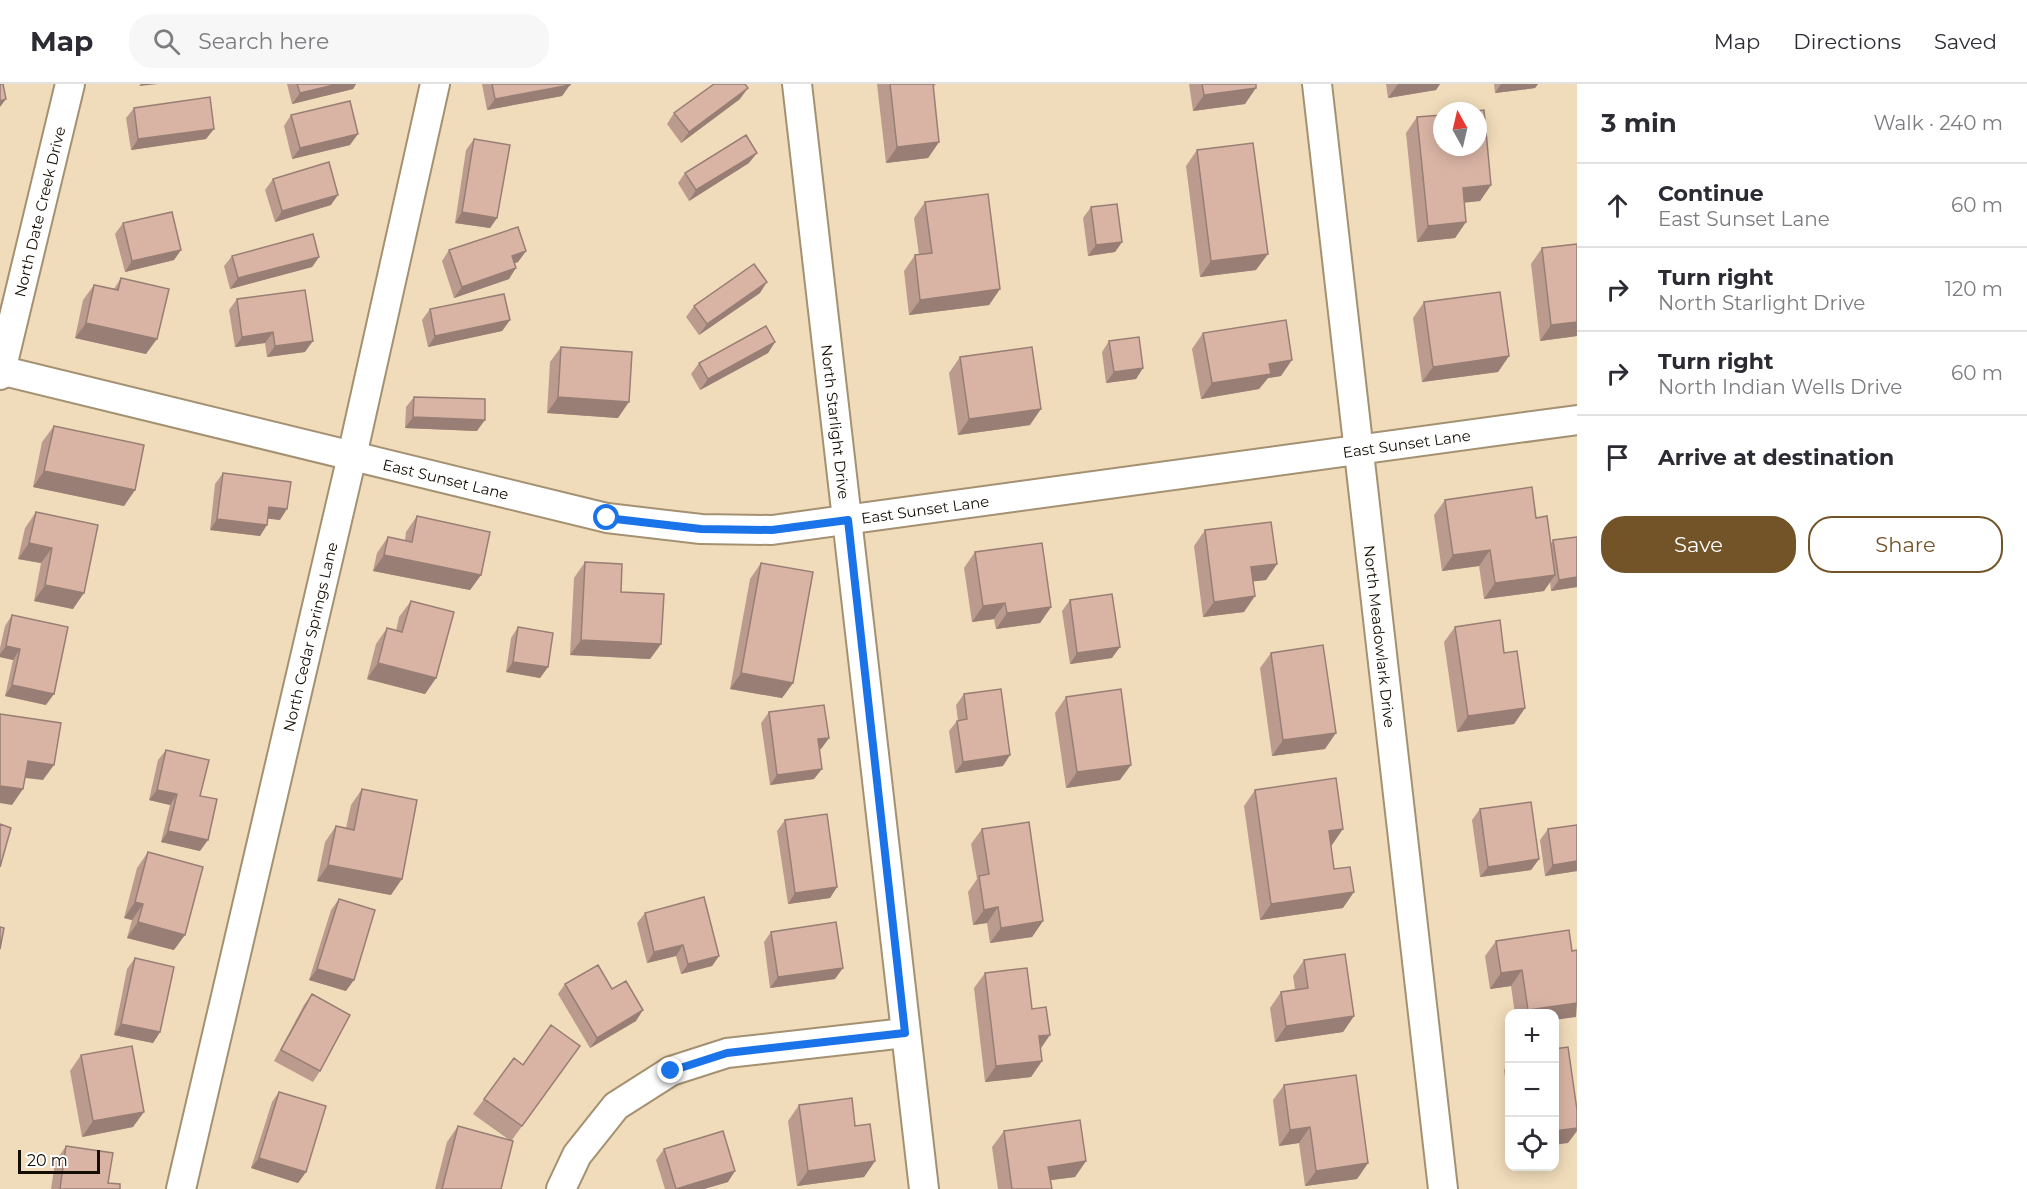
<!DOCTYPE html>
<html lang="en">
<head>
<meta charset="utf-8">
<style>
  :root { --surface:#fff; --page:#f7f7f7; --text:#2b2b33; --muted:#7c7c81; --line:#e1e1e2; --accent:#725428 }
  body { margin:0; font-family:Montserrat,sans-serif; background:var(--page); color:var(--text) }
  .controls { position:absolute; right:18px; bottom:18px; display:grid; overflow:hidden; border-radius:12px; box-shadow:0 3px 15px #0003 }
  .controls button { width:54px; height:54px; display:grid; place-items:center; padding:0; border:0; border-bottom:2px solid var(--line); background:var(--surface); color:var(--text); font:30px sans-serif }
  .compass { position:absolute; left:1433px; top:18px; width:54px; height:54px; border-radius:50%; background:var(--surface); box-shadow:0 3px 15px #0003; rotate:352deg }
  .scale { position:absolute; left:18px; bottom:15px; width:82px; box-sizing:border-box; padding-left:6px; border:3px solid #140d03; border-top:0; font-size:16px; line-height:21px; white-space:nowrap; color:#140d03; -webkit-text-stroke:4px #fff; paint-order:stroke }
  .stop { position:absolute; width:18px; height:18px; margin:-14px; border:4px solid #1a73e8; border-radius:50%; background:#fff }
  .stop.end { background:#1a73e8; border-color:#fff; box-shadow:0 2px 6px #0008 }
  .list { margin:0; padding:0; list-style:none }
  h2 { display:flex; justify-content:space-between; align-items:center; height:78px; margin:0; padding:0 24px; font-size:26px }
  h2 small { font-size:20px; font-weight:400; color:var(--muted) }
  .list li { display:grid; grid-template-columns:39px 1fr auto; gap:18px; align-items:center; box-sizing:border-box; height:84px; padding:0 24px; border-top:2px solid var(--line) }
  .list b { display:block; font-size:22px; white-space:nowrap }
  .list p { margin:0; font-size:20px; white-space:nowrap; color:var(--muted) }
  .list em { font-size:20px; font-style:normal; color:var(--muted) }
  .actions { display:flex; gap:12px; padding:18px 24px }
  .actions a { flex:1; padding:14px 0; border:2px solid var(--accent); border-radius:24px; text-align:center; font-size:21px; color:var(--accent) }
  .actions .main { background:var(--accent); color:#fff }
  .icon { flex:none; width:33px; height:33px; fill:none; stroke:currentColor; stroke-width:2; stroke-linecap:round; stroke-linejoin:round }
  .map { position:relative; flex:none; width:1577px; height:1105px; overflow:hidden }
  header { display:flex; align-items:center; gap:36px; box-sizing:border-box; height:84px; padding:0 30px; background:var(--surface); border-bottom:2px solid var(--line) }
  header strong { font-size:28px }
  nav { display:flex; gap:33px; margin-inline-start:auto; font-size:21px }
  .search { width:420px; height:54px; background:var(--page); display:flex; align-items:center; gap:15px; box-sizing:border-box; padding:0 21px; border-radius:24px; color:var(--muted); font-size:22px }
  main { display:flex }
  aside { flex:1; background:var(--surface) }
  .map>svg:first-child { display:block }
</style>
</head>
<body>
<header>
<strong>Map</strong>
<div class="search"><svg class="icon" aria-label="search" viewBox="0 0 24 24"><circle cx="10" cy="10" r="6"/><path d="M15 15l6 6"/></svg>Search here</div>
<nav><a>Map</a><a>Directions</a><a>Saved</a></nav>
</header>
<main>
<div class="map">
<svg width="1577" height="1105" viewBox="0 0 1577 1105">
  <rect width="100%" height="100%" fill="#f0dcba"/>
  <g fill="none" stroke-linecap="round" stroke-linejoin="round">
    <!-- minor casing -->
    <g stroke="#a49172" stroke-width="32">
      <g id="minor">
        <path id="s1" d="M797,0l127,1105"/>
        <path id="s2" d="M1317,0l126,1105"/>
        <path id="s3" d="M0,286l607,148 94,11 71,1 805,-110"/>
        <path id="s4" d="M0,291l70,-291"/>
        <path id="s5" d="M181,1105l171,-733 83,-372"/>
        <path d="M561,1105l16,-34 39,-49 55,-35 56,-18 178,-20"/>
      </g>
    </g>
    <!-- minor -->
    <use href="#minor" stroke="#fff" stroke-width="28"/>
  </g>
  <!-- wall -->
  <path fill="#bb9b8e" d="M287,0h69l-3,5 -61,15z
    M482,0h88l-8,12 -75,14z
    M877,0h59l-3,4 6,54 -11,16 -42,5z
    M1189,0h67l-11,20 -52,7z
    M1386,0h54l-4,6 -48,8z
    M1494,0h44l-3,4 -40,5z
    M740,15l-59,44 -14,-19 7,-11z
    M134,24l72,31 -75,11 -5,-32z
    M291,31l59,30 -58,14 -8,-33z
    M1417,33l74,68 -11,16 -16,1 2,20 -11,16 -38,4 -11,-109z
    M474,55l23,79 -7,10 -35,-5 11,-73z
    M1197,66l59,120 -56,7 -14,-111z
    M749,79l-60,38 -11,-18 7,-10z
    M273,95l58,26 -56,17 -10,-32z
    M925,118l75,87 -11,16 -80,10 -5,-44 11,-16h4l-5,-37z
    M1091,123l31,35 -7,10 -27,4 -5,-38z
    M123,139l58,27 -7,10 -49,12 -10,-38z
    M1577,160v92l-37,5 -9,-77 11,-16z
    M449,166l77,1 -8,11 -4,1 -5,16 -55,19 -12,-37z
    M232,172l87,1 -7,10 -82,22 -6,-23z
    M121,194l25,76 -71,-16 8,-38 11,-15 20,4z
    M760,209l-61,42 -13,-18 8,-11z
    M237,215l68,53 -38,5 -2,-14 -30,4 -6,-37z
    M1424,218l85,54 -11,16 -76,10 -9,-64z
    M430,225l80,11 -8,11 -74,16 -6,-27z
    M1203,249l78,43 -13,2 -9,11 -58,10 -9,-50z
    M1109,257l34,27 -7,11 -30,4 -4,-31z
    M775,258l-7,11 -68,37 -9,-16 8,-11z
    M561,263l57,71 -71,-5 3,-51z
    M960,273l70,68 -72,10 -9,-62z
    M414,313l63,34 -72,-3 1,-21z
    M54,342l81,64 -11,16 -91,-19 9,-45z
    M223,389l57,47 -12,-2 -8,18 -50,-6 5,-46z
    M1445,416l91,18 15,26 2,-4 24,47 -26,4 -1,-9 -6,9 -60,8 -5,-33 -37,5 -8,-56z
    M36,428l62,13 -25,84 -39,-8 7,-38 -23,-4 7,-31z
    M417,432l64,59 -11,15 -97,-19 4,-18 11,-16 17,4 1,-9z
    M1205,446l72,34 -11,16 -13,1 -9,31 -41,5 -9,-71z
    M975,468l76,55 -11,16 -44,6 -2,-10 -22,3 -8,-54z
    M585,478l36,30 40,52 -11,15 -80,-4 4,-77z
    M761,479l32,120 -11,15 -52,-9 20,-110z
    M1070,516l42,58 -42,6 -8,-53z
    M411,517l25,77 -11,16 -58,-15 9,-35 11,-16 9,3 3,-14z
    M12,531l34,90 -41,-9 8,-36 -13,-3v-9l5,-22z
    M518,543l30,40 -8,11 -34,-6 5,-34z
    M1455,543l49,26 21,55 -11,16 -57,8 -13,-90z
    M1271,569l54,96 -53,7 -12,-88z
    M964,610l39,72 -48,7 -6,-42 8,-10h1l-2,-16z
    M1066,613l54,83 -54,8 -11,-75z
    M769,628l60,26 -8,11h-2l-5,30 -44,6 -9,-62z
    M166,666l34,46v55l-39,-9 9,-37 -21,-5 9,-40z
    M362,705l29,106 -74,-14 8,-39 11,-16 10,2 5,-23z
    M1255,706l77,55h-1l3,24 9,39 -83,12 -16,-114z
    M1480,725l59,50 -8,11 -51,7 -8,-57z
    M785,736l52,67 -7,11 -42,6 -11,-73z
    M1577,741v46l-32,5 -5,-36 8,-11z
    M982,745l61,92 -11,16 -42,6 -3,-20 -14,2 -5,-33 9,-13 -6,-35z
    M148,768l26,98 -47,-12 5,-18 -8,-2 13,-50z
    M339,815l7,92 -37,-11 22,-70z
    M645,829l74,43 -7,10 -31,8 -5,-18 -29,7 -10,-40z
    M771,848l64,47 -65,9 -6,-46z
    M1496,857l80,76 -22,-3h-39l-4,-28 -21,3 -5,-33z
    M135,874l25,74 -7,11 -39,-8 13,-66z
    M1304,876l50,56 -11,16 -68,10 -5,-34 11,-16 14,-2 -2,-14z
    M985,889l47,36 8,40 2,12 -11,16 -46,5 -11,-94z
    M565,900l47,5 24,32 -46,27 -32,-54z
    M312,910l8,77 -7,11 -39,-21 30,-56z
    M580,962l-68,94 -11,49h-66l12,-47 11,-16 50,13 -35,-25 41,-56 9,7z
    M81,971l52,72 -51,10 -12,-66z
    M1509,978v45l-5,-37z
    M1284,1001l84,78 -11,16 -52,7 -6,-43 -20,3 -6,-46z
    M279,1008l27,80 -8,11 -47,-15 21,-66z
    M799,1021l56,21 20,35 -11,16 -67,9 -9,-65z
    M1004,1047l82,30 -11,16 -25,3 2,9h-54l-6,-42z
    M66,1062l42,37 12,6h-69l4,-27z
    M664,1065l64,33 -24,7h-39l-9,-29z"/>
  <!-- shaded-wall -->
  <path fill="#987e74" d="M141,0h17l-19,2z
    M338,0h18l-3,5 -61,15 8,-11z
    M1398,0h42l-4,6 -48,8z
    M1501,0h37l-3,4 -40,5z
    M570,1l-8,11 -75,14 8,-11z
    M748,4l-8,11 -59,44 8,-11z
    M1256,4l-11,16 -52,7 11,-16z
    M6,15l-6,8v-6z
    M214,45l-8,10 -75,11 7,-11z
    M358,50l-8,11 -58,14 8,-11z
    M939,58l-11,16 -42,5 11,-16z
    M757,69l-8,10 -60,38 7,-11z
    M1491,101l-11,16 -28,3 11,-16z
    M338,111l-7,10 -56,17 7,-11z
    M462,128l35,6 -7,10 -35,-5z
    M1466,138l-11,16 -38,4 11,-16z
    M1122,158l-7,10 -27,4 8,-11z
    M181,166l-7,10 -49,12 7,-11z
    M526,167l-8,11 -13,5 7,-11z
    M1268,170l-12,16 -56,7 11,-16z
    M319,173l-7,10 -82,22 8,-11z
    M516,184l-7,11 -55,19 8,-11z
    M767,198l-7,11 -61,42 8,-11z
    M1000,205l-11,16 -80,10 11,-15z
    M510,236l-8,11 -74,16 7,-11z
    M1577,238v14l-37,5 11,-16z
    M86,239l71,16 -11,15 -71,-16z
    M273,248l-8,11 -30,4 7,-10z
    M313,257l-8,11 -38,5 8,-11z
    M775,258l-7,11 -68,37 8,-11z
    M1509,272l-11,16 -76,10 11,-15z
    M1292,276l-11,16 -13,2 -9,11 -58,10 11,-16 57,-19z
    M1143,284l-7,11 -30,4 8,-11z
    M558,313l71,5 -11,16 -71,-5z
    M1041,325l-11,16 -72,10 11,-16z
    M413,333l72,3 -8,11 -72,-3z
    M44,387l91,19 -11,16 -91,-19z
    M269,423l18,2 -7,11 -18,-2z
    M217,435l50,6 -7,11 -50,-6z
    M29,459l23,5 -11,15 -23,-4z
    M1490,466l-11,16 -37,5 11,-16z
    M384,471l97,20 -11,15 -97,-19z
    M1277,480l-11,16 -26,3 11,-16z
    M1555,491l-11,16 -60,8 11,-16z
    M1577,493v10l-26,4 8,-11z
    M45,501l39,8 -11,16 -39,-8z
    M1255,512l-11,16 -41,5 11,-15z
    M1005,519l-11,16 -22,3 11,-16z
    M1051,523l-11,16 -44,6 11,-16z
    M581,556l80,4 -11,15 -80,-4z
    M6,562l14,3 -7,11 -13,-3v-3z
    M1120,563l-8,11 -42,6 7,-11z
    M513,578l35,5 -8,11 -34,-6z
    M378,579l58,15 -11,16 -58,-15z
    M741,589l52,10 -11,15 -52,-9z
    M12,601l42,9 -8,11 -41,-9z
    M1525,624l-11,16 -57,8 11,-16z
    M1336,649l-11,16 -53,7 11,-16z
    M829,654l-8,11 -11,1 8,-11z
    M1010,671l-7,11 -48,7 8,-11z
    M28,677l26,4 -11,15 -26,-3z
    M1131,681l-11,15 -54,8 11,-16z
    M822,685l-8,10 -44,6 7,-10z
    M0,702l23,3 -11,16 -12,-2z
    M157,706l20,4 -7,11 -21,-5z
    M1343,745l-11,16 -14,2 11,-16z
    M168,747l40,9 -8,11 -39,-9z
    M1539,775l-8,11 -51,7 8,-10z
    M1577,777v10l-32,5 8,-11z
    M328,781l74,14 -11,16 -74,-14z
    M837,803l-7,11 -42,6 7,-11z
    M1354,808l-11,16 -83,12 11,-16z
    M135,818l8,2 -11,16 -8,-2z
    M998,823l-11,16 -14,2 11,-15z
    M1043,837l-11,16 -42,6 11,-15z
    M138,838l47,13 -11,15 -47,-12z
    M683,861l-7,11 -29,7 7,-11z
    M719,872l-7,10 -31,8 7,-10z
    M843,884l-8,11 -65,9 8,-11z
    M317,885l37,11 -8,11 -37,-11z
    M1522,886l-11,16 -21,3 11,-16z
    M1577,919l-1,14 -22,3v-6h-28l2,-4z
    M643,926l-7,11 -46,27 7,-10z
    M1354,932l-11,16 -68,10 11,-16z
    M121,940l39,8 -7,11 -39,-8z
    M1050,951l-11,16v-15z
    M1042,977l-11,16 -46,5 11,-16z
    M144,1028l-11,15 -51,10 11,-16z
    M1310,1043l-11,16 -20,3 11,-16z
    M1577,1044v3l-9,12 -14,2v-14z
    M259,1074l47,14 -8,11 -47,-15z
    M875,1077l-11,16 -67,9 11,-15z
    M1086,1077l-11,16 -38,5 11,-15z
    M1368,1079l-11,16 -52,7 11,-15z
    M735,1087l-7,11 -24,7h-28z"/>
  <!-- building -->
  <path fill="#d9b4a5" stroke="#987e74" stroke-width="1.5" d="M0,0h3l3,15 -6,2z
    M297,0h41l-38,9z
    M492,0h78v1l-75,14z
    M714,0h31l3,4 -59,44 -15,-19z
    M890,0h43l6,58 -42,5z
    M1202,0h54v4l-52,7z
    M210,13l4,32 -76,10 -4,-31z
    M350,17l8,33 -58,14 -9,-33z
    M1484,26l7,75 -28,3 3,34 -38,4 -11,-109 25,-2v32h36v-36h-1z
    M746,51l11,18 -61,37 -11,-17z
    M474,55l36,6 -13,73 -35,-6z
    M1253,59l15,111 -57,7 -14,-111z
    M329,78l9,33 -56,16 -9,-32z
    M988,110l12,95 -80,11 -5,-45 17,-2 -7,-51z
    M1117,120l5,38 -26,3 -5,-38z
    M172,128l9,38 -49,11 -9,-38z
    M518,143l8,24 -14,5 4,12 -54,19 -13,-37z
    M313,150l6,23 -81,21 -6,-22z
    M1577,160v78l-26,3 -9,-77z
    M754,180l13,18 -60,42 -13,-18z
    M121,194l48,11 -12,50 -71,-16 8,-38 24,5z
    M305,206l8,51 -38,5 -2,-14 -31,5 -5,-38z
    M1500,208l9,64 -76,11 -9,-65z
    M504,210l6,26 -75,16 -5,-27z
    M1286,236l6,40 -23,4 2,10 -59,9 -9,-50z
    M766,242l9,16 -67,37 -9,-16z
    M1139,253l4,31 -29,4 -5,-31z
    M561,263l71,5 -3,50 -71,-5z
    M1032,263l9,62 -72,10 -9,-62z
    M414,313l71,2v21l-72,-3z
    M54,342l90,19 -9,45 -91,-19z
    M223,389l68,9 -4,27 -18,-2 -2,18 -50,-6z
    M1532,403l4,31 11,-2 8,59 -60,8 -5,-33 -37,5 -8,-55z
    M36,428l62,13 -14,68 -39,-8 7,-37 -23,-5z
    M417,432l73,16 -9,43 -97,-20 4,-18 24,5z
    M1271,438l6,42 -26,3 4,29 -41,6 -9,-72z
    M1577,453v40l-18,3 -6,-40z
    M1042,459l9,64 -44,6 -2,-10 -22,3 -8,-54z
    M585,478l37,2 -1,28 43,2 -3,50 -80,-4z
    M761,479l52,9 -20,111 -52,-10z
    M1112,510l8,53 -43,6 -7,-53z
    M411,517l43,11 -18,66 -58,-15 9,-35 15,4z
    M12,531l56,12 -14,67 -42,-9 8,-36 -14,-3z
    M1500,536l4,33 13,-2 8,57 -57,8 -13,-89z
    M518,543l35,6 -5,34 -35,-5z
    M1323,561l13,88 -53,7 -12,-87z
    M1001,605l9,66 -47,7 -6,-41 10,-2 -3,-25z
    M1121,605l10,76 -54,7 -11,-75z
    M824,621l5,33 -11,1 4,30 -45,6 -8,-63z
    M0,630l61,9 -7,42 -26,-4 -5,28 -23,-3z
    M166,666l43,10 -9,36 17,3 -9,41 -40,-9 9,-37 -20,-4z
    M1336,694l7,51 -14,2 5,38 16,-2 4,25 -83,12 -16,-114z
    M362,705l55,11 -15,79 -74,-14 8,-39 18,4z
    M1531,718l8,57 -51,8 -8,-58z
    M827,730l10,73 -42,6 -10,-73z
    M1029,738l14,99 -42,7 -3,-21 -14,3 -5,-34 10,-2 -7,-45z
    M0,740l11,4 -11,39z
    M1577,741v36l-24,4 -5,-36z
    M148,768l55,15 -18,68 -47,-13 5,-18 -8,-2z
    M704,813l15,59 -31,8 -5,-19 -29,7 -9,-39z
    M339,815l36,11 -21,70 -37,-11z
    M836,838l7,46 -65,9 -7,-45z
    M0,843l4,1 -4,21z
    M1569,846l3,21 5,-1v53l-49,7 -6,-40 -21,3 -5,-32z
    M1345,870l9,62 -68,10 -5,-34 27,-4 -4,-28z
    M135,874l39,9 -14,65 -39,-8z
    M598,881l14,24 14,-8 17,29 -46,28 -32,-54z
    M1027,884l5,41 14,-2 4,28 -11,1 3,25 -46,5 -11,-93z
    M312,910l38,21 -30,56 -39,-21z
    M551,941l29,21 -58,80 -38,-27 30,-41 9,7z
    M132,962l12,66 -51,9 -12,-66z
    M1568,963l9,63v18l-23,3v-82z
    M1356,991l12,88 -52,8 -6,-44 -20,3 -6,-45z
    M279,1008l47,14 -20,66 -47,-14z
    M852,1014l3,28 15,-2 5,37 -67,10 -9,-66z
    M1080,1036l6,41 -38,6 4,22h-40l-8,-58z
    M458,1042l55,15 -12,48h-59z
    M723,1047l12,40 -59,18 -12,-40z
    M66,1062l47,7 -5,30 12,1v5h-60z"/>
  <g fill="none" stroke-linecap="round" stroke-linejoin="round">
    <!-- route -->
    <path stroke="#1a73e8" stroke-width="8" d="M607,434l94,11 71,1 76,-10 57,513 -178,20 -56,18"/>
  </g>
  <g text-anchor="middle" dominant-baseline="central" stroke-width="4.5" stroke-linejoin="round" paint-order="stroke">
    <!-- street labels -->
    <g font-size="15" fill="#140d03" stroke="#fff">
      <text stroke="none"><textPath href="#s4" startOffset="168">North Date Creek Drive</textPath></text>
      <text stroke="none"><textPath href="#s1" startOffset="340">North Starlight Drive</textPath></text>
      <text stroke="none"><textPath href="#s3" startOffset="1431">East Sunset Lane</textPath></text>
      <text stroke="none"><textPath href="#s3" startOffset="459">East Sunset Lane</textPath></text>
      <text stroke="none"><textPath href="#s3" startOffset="945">East Sunset Lane</textPath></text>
      <text stroke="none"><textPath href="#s2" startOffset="556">North Meadowlark Drive</textPath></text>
      <text stroke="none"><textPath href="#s5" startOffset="567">North Cedar Springs Lane</textPath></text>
    </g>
  </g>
</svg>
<div class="controls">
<button>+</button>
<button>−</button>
<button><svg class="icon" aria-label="locate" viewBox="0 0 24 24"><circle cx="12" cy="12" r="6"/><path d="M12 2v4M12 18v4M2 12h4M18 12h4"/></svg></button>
</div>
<svg class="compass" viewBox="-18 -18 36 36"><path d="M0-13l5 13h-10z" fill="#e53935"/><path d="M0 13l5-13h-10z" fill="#7c7c81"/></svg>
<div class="scale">20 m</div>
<div class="stop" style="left:607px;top:434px"></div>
<div class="stop end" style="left:671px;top:987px"></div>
</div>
<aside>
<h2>3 min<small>Walk · 240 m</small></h2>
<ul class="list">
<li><svg class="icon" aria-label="ahead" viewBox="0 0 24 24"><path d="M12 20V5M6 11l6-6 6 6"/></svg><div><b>Continue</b><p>East Sunset Lane</p></div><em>60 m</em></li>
<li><svg class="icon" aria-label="right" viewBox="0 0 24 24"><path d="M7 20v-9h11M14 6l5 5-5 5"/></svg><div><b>Turn right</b><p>North Starlight Drive</p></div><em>120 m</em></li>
<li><svg class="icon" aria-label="right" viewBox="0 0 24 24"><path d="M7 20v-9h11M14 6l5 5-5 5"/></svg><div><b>Turn right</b><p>North Indian Wells Drive</p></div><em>60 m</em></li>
<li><svg class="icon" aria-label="arrive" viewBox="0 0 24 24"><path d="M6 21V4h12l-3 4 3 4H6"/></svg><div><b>Arrive at destination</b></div></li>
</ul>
<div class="actions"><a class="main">Save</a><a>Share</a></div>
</aside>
</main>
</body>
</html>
